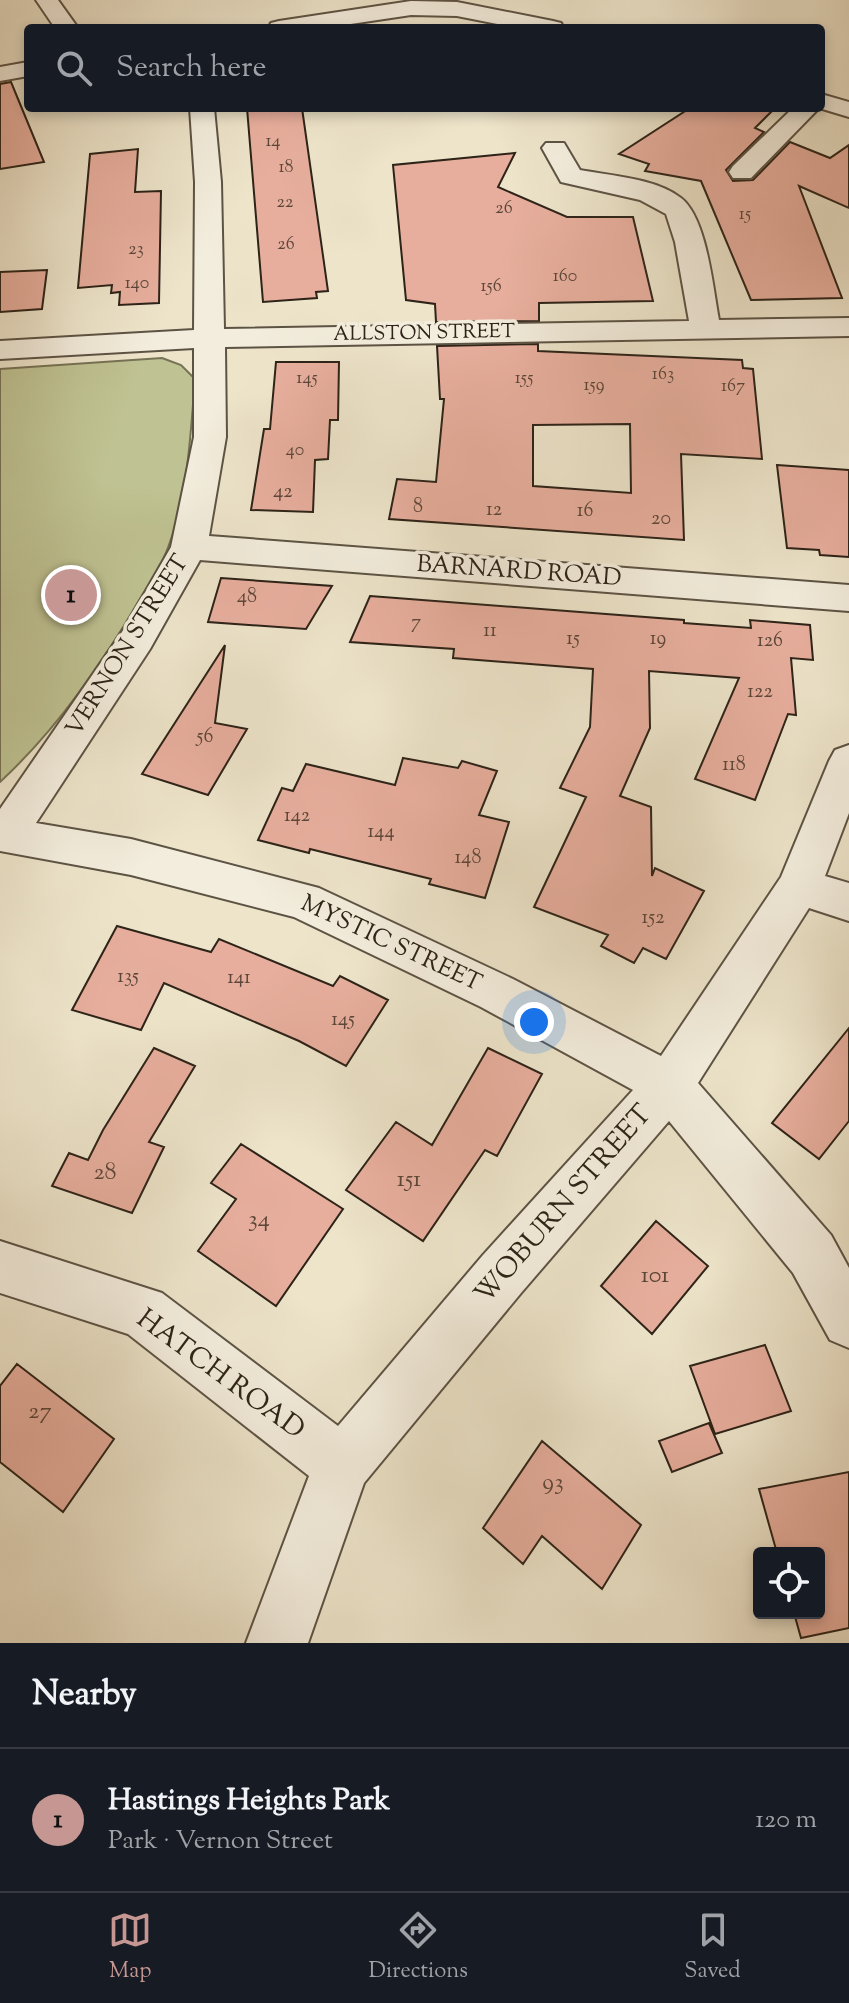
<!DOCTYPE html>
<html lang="en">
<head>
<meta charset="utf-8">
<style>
  :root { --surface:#171b24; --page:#20242c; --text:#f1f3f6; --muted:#9ea1a6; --line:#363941; --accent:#c59692 }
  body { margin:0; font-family:"Sorts Mill Goudy",serif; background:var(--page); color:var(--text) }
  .controls { position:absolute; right:24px; bottom:24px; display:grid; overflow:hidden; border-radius:8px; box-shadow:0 4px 12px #0003 }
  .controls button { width:72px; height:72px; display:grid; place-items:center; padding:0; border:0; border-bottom:2px solid var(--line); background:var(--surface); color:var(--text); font:40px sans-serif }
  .you { position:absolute; left:534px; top:1022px; width:28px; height:28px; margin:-20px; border:6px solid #fff; border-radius:50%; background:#1a73e8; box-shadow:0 0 0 12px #1a73e833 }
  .badge { display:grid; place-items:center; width:52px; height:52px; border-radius:50%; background:var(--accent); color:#111; font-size:26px; font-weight:700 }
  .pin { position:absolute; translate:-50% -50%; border:4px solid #fff; box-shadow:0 2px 8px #0006 }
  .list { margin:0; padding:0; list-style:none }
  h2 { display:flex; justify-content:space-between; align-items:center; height:104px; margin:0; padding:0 32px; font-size:34px }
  h2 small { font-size:26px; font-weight:400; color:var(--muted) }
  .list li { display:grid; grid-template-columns:52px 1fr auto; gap:24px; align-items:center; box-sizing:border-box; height:144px; padding:0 32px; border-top:2px solid var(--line) }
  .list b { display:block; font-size:30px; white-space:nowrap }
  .list p { margin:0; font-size:26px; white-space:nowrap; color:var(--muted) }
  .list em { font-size:26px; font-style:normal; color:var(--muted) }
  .icon { flex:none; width:44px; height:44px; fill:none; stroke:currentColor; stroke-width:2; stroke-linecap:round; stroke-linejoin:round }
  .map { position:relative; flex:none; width:849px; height:1643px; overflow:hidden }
  .search { position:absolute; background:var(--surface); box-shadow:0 4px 12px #0003; left:24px; right:24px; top:24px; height:88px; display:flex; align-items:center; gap:20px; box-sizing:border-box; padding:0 28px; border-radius:8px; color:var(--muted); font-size:30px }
  .sheet { height:248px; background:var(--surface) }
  nav { display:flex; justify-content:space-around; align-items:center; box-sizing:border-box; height:112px; border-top:2px solid var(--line); background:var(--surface); font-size:22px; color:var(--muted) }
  nav a { display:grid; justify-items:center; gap:4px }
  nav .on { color:var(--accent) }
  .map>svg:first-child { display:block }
</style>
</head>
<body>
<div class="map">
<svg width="849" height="1643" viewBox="0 0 849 1643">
  <rect width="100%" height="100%" fill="#ede4ca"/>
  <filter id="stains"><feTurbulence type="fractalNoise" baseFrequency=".0025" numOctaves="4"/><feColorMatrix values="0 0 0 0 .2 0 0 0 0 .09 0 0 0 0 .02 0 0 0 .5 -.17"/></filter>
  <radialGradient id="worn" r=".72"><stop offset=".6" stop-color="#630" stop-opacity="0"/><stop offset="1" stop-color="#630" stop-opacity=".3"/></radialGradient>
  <!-- green -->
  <path fill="#bfc292" stroke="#767255" stroke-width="2" d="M162,358l19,7 14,14c-5,61 -7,124 -32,181 -6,15 -17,29 -25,42 -37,64 -84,130 -138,180v-413z"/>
  <!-- building -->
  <path fill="#e7ae9d" stroke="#2d2318" stroke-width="2" fill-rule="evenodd" d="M11,82l33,80 -44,7v-85z
    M247,108h55l26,183 -12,1 1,6 -54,4z
    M690,108h85l-20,20 9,4 -38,38 7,11 20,-1 37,-38 40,16 19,-13v63l-50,-22 43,112 -91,2 -50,-119 -56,-10 4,-7 -30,-10z
    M138,149l-3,43 26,-1 -2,112 -40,2 1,-13 -9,1 1,-8 -34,3 12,-134z
    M515,153l-17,34 69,30h66l20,84 -114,2v18l-103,1 -1,-18 -29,-4 -13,-135z
    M47,270l-5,39 -42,3v-40z
    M538,344v7l204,9 1,8 10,1 9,90 -81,-5 3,86 -295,-21 8,-40 39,3 8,-83h-4l-3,-53zM630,424l1,69 -98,-7v-61z
    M276,362h63l-1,58h-8l-2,39 -13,1 -2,52 -62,-2 13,-81h6z
    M777,465l72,5v87l-29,-2 -1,-5 -32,-2z
    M221,578l111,8 -26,43 -98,-7z
    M370,596l314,24v3l67,5 -1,-8 60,5 3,35 -22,-2 5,57 -8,-1 -33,86 -60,-21 44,-101 -90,-7 1,57 -30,68 31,11 1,69 3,-8 49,23 -38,68 -23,-11 -9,15 -33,-17 7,-11 -74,-28 52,-110 -26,-9 30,-61 3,-58 -140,-11 1,-9 -104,-7z
    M225,645l-10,78 32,6 -39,66 -66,-21z
    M403,758l55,10 4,-7 35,10 -18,44 30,7 -24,76 -56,-14 2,-5 -121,-30 -1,4 -51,-13 24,-52 11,3 13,-27 89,21z
    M117,926l94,26 8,-13 114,47 7,-10 48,24 -42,66 -47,-25 -135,-58 -23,47 -69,-20z
    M849,1028v93l-30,38 -47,-36z
    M154,1048l41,18 -46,76 15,5 -32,66 -80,-27 17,-33 19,7 15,-30z
    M488,1048l54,26 -45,82 -12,-6 -62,91 -77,-51 50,-68 36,23z
    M241,1144l102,65 -67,97 -78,-55 38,-52 -25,-16z
    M656,1221l52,45 -56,68 -51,-48z
    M765,1345l26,66 -76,23 -25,-68z
    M17,1364l97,75 -51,73 -63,-50v-76z
    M709,1423l13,30 -50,19 -13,-31z
    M542,1441l99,84 -39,64 -60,-53 -19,28 -40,-36z
    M849,1472v156l-48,10 -7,-25h25v-60h-42l-18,-64z"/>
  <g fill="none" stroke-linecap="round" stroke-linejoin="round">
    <!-- minor casing -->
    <g stroke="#5d5344" stroke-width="4">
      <path id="minor" d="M36,0h22l20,28h-23z
        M411,1l46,1 96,19 8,2 3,5h-46l-61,-12 -46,-1 -87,13h-56l3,-5 8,-2z
        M28,62v14l-28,5v-14z
        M821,94l28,8v15l-30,-9 -68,70h-18l-4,-6 4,-6 60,-58h28z
        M190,108h24l7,74 3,147 465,-8 -14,-79 -9,-28 -26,-14 -79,-18 -19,-34 4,-5h18l16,27c31,6 75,8 101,28 26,20 32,91 38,122l130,-2v18l-624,11 1,90 -17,99 640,49v26l-649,-51 -50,89 -114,174 95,16 188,49 194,91 148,77 120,-179 48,-116 6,-11 14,-5v68l-24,63 24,7v38l-40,-13 -111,175 133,152 18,33v80l-19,-8 -37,-67 -124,-152 -148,172 -157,190 -56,160h-62l63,-167 -181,-142 -128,-41v-52l162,52 176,133 145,-171 150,-165 -152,-83 -187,-90 -163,-42 -131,-24v-42l124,-180 47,-82 23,-110v-89l-194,11v-18l194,-11 1,-148z"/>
    </g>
    <!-- minor -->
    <use href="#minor" fill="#f3eddd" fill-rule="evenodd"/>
  </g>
  <g text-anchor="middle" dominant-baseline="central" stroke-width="7" stroke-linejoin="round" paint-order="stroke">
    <!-- far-number labels -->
    <g font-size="18" fill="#5c4639">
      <text x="273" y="142">14</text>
      <text x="286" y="168">18</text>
      <text x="285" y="203">22</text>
      <text x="504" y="209">26</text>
      <text x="745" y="215">15</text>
      <text x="286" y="245">26</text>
      <text x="136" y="250">23</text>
      <text x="565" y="277">160</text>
      <text x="137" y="284">140</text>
      <text x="491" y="287">156</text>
      <text x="663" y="375">163</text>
      <text x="307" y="379">145</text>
      <text x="524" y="379">155</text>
      <text x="594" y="386">159</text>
      <text x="733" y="387">167</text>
      <text x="295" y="451">40</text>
    </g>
    <!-- far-street labels -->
    <g font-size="20" fill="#2d2318" stroke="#f3eddd">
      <text transform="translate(424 334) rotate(-1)">ALLSTON STREET</text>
    </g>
    <!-- number labels -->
    <g font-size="20" fill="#5c4639">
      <text x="283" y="492">42</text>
      <text x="418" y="507">8</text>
      <text x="494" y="510">12</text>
      <text x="585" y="511">16</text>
      <text x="661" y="519">20</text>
      <text x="247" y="597">48</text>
      <text x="416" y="623">7</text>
      <text x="490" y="631">11</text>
      <text x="573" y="639">15</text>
      <text x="658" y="639">19</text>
      <text x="770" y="641">126</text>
      <text x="760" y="692">122</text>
      <text x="205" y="737">56</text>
      <text x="734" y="765">118</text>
      <text x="297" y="816">142</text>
      <text x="381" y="832">144</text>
      <text x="468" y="858">148</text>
      <text x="653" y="918">152</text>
      <text x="128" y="977">135</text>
      <text x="239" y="978">141</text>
      <text x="343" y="1020">145</text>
    </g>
    <!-- street labels -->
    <g font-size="24" fill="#2d2318" stroke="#f3eddd">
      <text transform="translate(519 572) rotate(4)">BARNARD ROAD</text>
      <text transform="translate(128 646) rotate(-58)">VERNON STREET</text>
      <text transform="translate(391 944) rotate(25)">MYSTIC STREET</text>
    </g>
    <!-- near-number labels -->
    <g font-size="24" fill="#5c4639">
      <text x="105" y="1173">28</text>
      <text x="409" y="1180">151</text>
      <text x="259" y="1220">34</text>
      <text x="655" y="1276">101</text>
      <text x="40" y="1412">27</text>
      <text x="553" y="1483">93</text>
    </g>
    <!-- near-street labels -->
    <g font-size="28" fill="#2d2318" stroke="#f3eddd">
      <text transform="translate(564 1205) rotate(-49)">WOBURN STREET</text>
      <text transform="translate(220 1375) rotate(36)">HATCH ROAD</text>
    </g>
  </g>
  <rect width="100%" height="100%" filter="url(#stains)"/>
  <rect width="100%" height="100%" fill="url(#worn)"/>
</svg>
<div class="controls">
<button><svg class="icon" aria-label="locate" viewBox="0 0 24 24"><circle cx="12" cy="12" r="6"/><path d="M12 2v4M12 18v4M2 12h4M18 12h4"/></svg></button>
</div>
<div class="you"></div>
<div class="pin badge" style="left:71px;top:595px">1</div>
<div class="search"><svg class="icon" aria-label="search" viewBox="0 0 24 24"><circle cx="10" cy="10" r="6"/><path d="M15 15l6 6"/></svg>Search here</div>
</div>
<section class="sheet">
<h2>Nearby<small></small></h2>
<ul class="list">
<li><span class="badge">1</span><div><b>Hastings Heights Park</b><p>Park · Vernon Street</p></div><em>120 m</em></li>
</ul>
</section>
<nav>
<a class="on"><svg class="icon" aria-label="map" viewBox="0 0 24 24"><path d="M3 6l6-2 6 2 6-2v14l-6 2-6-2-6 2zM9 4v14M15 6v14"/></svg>Map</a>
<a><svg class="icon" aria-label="directions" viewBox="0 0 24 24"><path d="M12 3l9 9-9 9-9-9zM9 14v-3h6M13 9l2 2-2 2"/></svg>Directions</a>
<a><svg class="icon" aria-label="saved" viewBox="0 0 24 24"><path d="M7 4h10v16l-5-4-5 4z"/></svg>Saved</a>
</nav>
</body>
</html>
